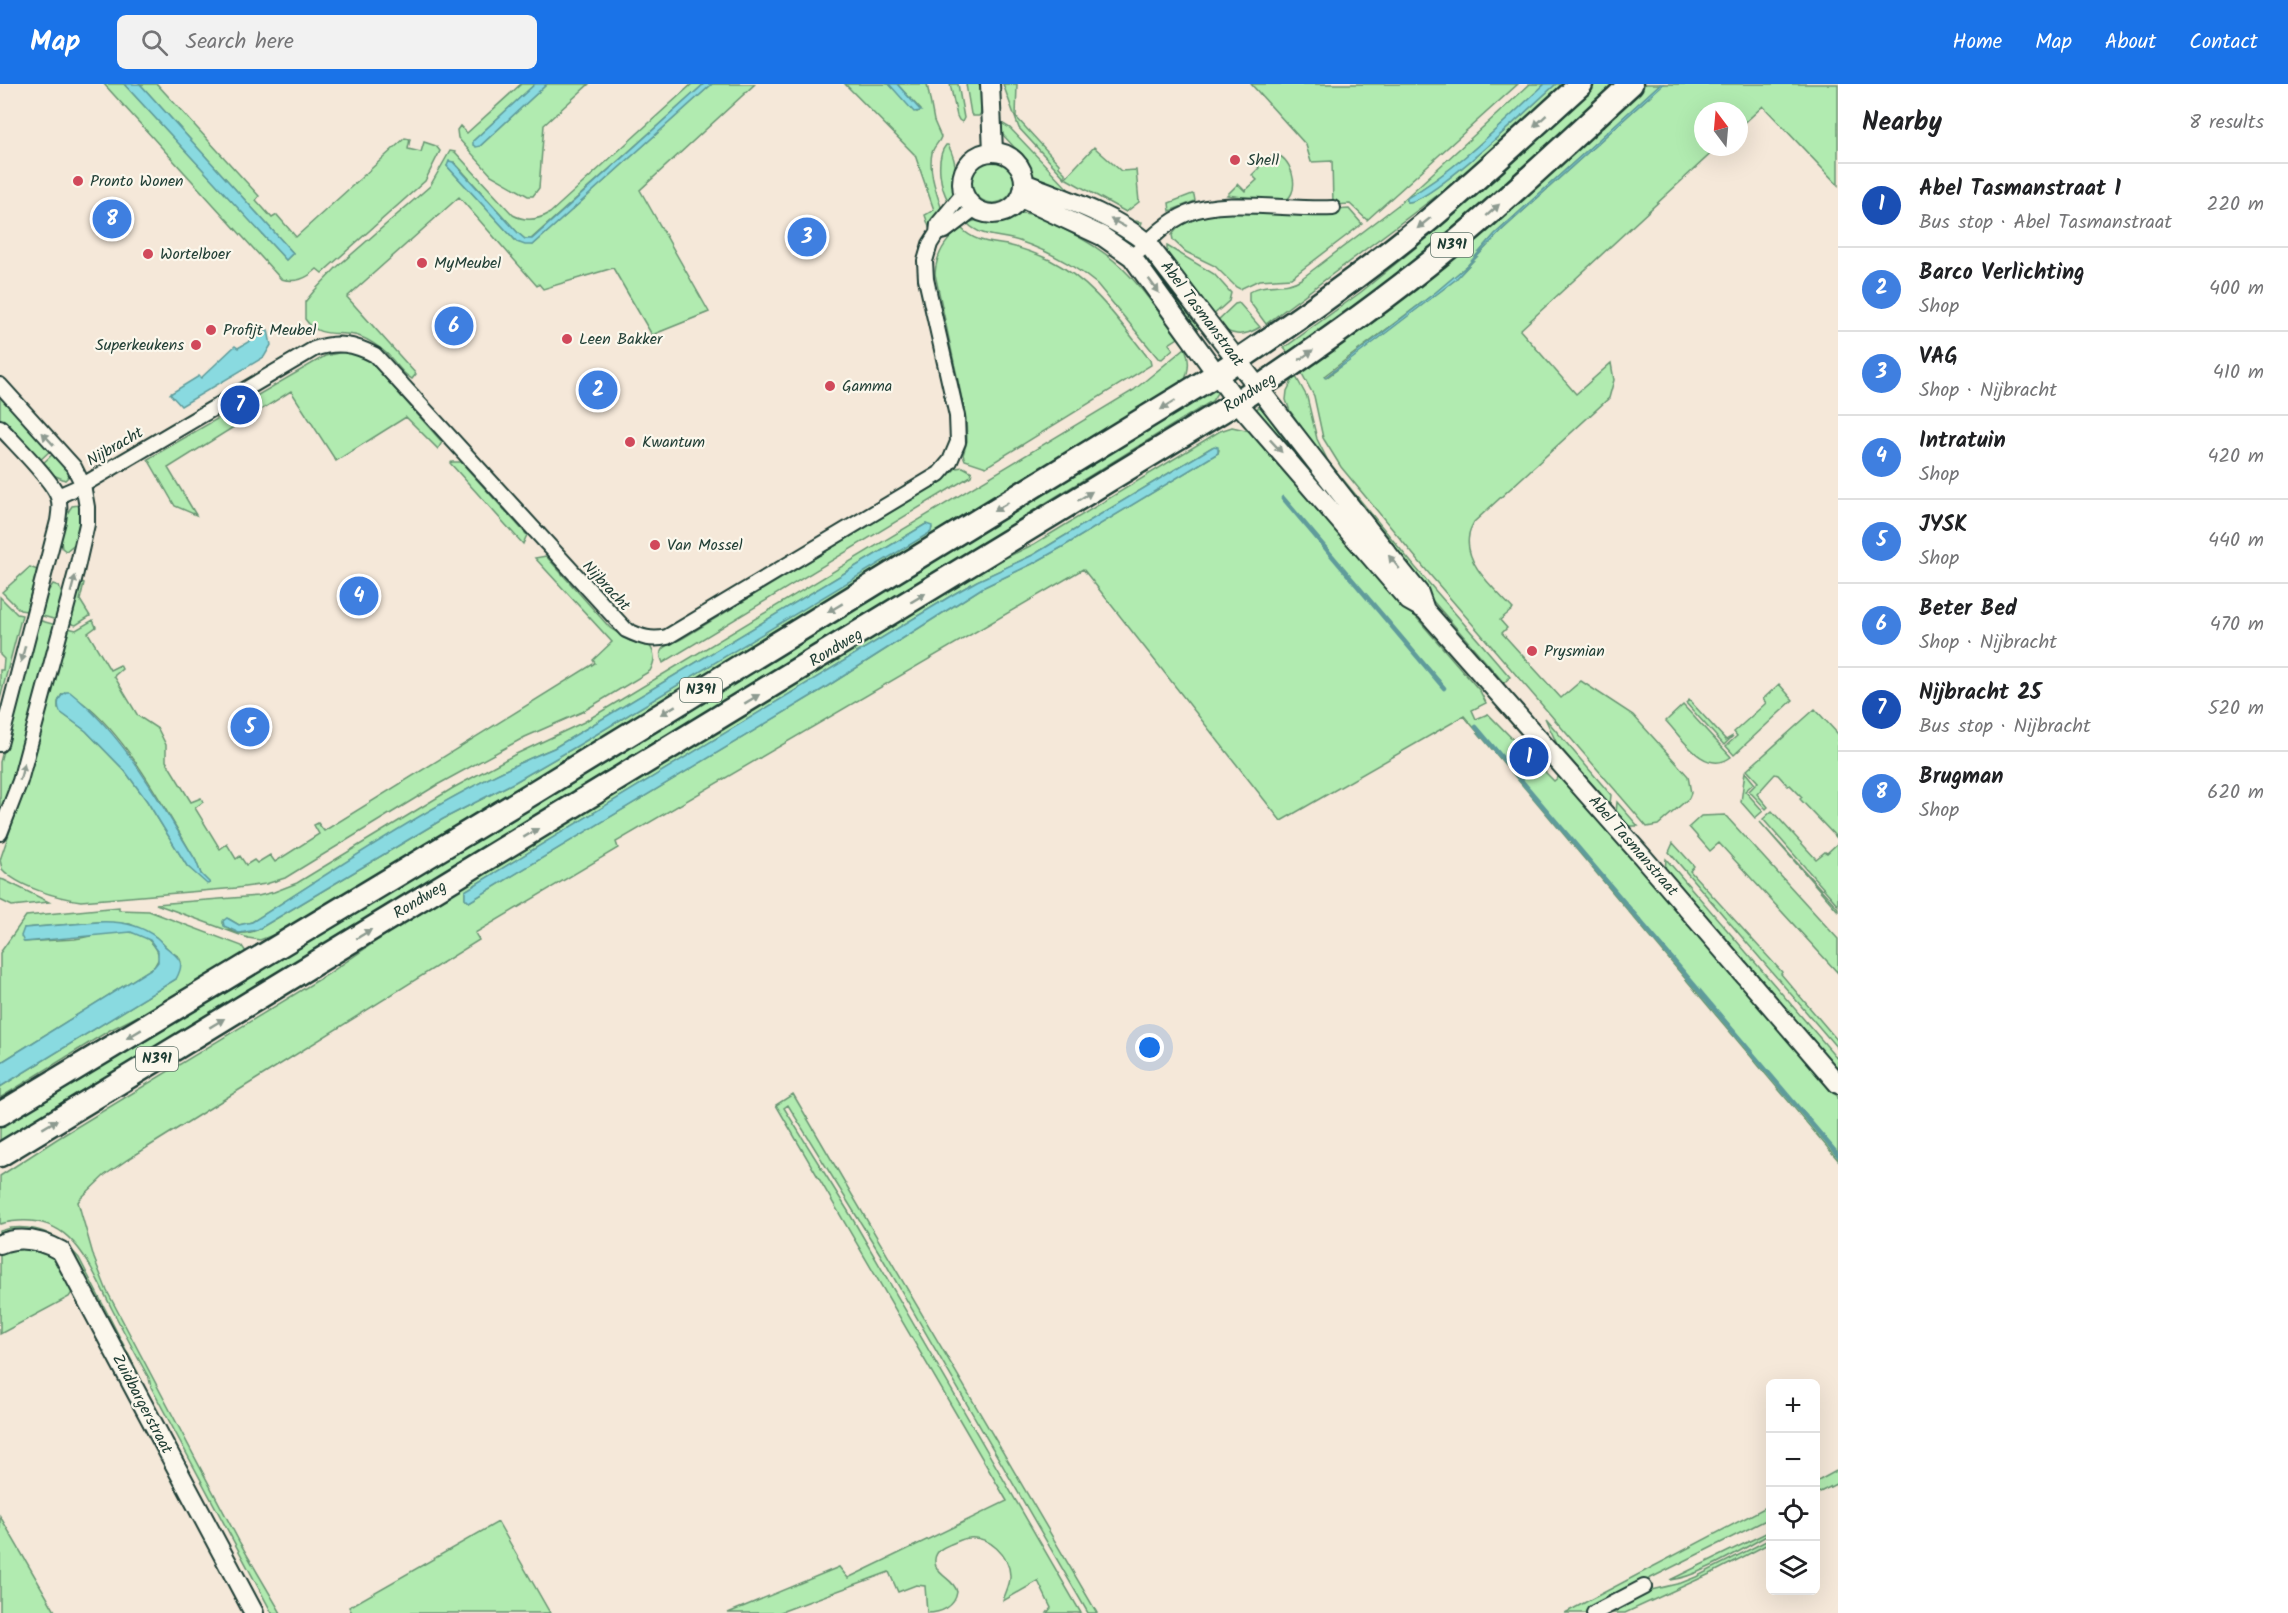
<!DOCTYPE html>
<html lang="en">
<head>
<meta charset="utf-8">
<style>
  :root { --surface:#fff; --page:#f2f2f2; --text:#202124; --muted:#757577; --line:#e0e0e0; --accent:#1a73e8 }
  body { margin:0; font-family:Kalam,sans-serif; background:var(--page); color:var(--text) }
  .controls { position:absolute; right:18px; bottom:18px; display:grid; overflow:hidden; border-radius:9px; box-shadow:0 6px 24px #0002 }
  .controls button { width:54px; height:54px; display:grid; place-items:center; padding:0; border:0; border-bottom:2px solid var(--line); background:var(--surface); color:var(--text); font:30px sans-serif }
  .compass { position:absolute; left:1694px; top:18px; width:54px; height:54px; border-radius:50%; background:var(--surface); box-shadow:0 6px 24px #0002; rotate:344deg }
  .you { position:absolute; left:1150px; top:964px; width:21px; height:21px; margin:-15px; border:4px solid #fff; border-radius:50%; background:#1a73e8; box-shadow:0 0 0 9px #1a73e833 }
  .badge { display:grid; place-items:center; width:39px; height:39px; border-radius:50%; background:var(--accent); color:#fff; font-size:20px; font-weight:700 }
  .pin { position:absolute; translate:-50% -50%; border:3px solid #fff; box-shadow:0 2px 6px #0006 }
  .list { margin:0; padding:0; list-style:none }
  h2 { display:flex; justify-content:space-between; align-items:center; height:78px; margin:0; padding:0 24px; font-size:26px }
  h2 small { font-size:20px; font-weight:400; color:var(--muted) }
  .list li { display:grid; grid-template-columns:39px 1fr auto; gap:18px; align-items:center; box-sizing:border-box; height:84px; padding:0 24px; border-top:2px solid var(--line) }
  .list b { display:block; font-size:22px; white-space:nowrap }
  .list p { margin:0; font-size:20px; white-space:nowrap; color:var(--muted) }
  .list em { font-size:20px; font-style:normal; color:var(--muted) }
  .icon { flex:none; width:33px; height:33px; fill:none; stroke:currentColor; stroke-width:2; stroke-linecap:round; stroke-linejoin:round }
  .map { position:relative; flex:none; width:1838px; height:1529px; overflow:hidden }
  header { display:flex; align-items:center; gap:36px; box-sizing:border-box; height:84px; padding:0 30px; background:var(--accent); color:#fff }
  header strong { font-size:28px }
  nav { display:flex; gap:33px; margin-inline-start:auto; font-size:21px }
  .search { width:420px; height:54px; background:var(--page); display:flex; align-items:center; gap:15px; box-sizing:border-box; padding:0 21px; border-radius:9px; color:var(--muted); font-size:22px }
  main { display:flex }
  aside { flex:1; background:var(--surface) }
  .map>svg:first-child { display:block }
</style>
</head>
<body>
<header>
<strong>Map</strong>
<div class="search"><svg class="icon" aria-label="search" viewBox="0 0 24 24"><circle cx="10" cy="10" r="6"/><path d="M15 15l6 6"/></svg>Search here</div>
<nav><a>Home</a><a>Map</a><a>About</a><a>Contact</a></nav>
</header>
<main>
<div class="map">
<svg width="1838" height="1529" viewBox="0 0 1838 1529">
  <rect width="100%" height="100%" fill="#f5e8d9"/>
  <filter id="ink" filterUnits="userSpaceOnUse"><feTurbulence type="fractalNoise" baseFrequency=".0167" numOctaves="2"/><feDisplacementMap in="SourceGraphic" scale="12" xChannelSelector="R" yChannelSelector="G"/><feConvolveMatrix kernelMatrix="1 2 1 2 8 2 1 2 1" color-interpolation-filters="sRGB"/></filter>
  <g filter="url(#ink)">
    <!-- green -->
    <path fill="#b1ebb0" stroke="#689472" stroke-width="1.5" fill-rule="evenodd" d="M104,0h20l162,176 7,-7 -153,-169h17l102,112 -3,4 16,18 5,-3 19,22 109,-99 5,1 -2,10 13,3 3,-10 12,4 4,5 -15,30 -103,92 -5,-4c-11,10 -21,14 -36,10z
      M521,0h14l-62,57 7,5 67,-62h42l-45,41 -5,63 -6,8h-5l-37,-21 -33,-37 -1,-8 3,-4 7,7z
      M692,0h12l-173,155h-6l-7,-6 -64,-71 -7,4 70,76 16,3 179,-161h43l-115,106 69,122 -57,23 -39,-67 -70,21 -4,-5 -2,2 -78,-89 -112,100 69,77 -4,5c-10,-5 -17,-18 -26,-26 -7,-6 -17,-13 -25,-16 -21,-8 -41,4 -56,-18v-17l9,-11 23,-24 93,-81 20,-35 5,1 58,63c13,7 25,5 37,-2z
      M845,0h44l28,28 4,-2 -24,-26h30l7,37 7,16c-2,6 -8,10 -9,16 -4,18 5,41 10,57l-13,17 -4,-12 9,-5 -19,-55z
      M950,0h8l6,34 -2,4 -3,-2 -2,-4z
      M966,0h14l1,29 -2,3h-6l-2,-2z
      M1003,0h14l-1,33 43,47v3l6,6v5l-46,-50z
      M1251,0h267l-151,136 -17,-16 -17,1 -1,-44 -21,1 -5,-17z
      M1530,0h15c-44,40 -86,84 -138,114v4c22,2 127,-98 149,-118h12l-93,83 -209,157 -17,-23v-9c16,-11 35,-2 52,-13l97,-74z
      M1592,0h27l-149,135 -179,138 -7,-9 77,-56 70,-57 33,-34z
      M1643,0h17l-165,150 -27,31 -32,27 -112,84 2,2 129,-98 47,-50 161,-146h175v101l-75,-79 -24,22v-17h-36v36h15l-198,183 56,64 35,-31 3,17 -5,18 -135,124c-2,4 -5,9 -5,13 -6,29 27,55 44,74l-13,11 7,8 -5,5 59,65 20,-17 52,34 55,61 3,17 -2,5 -31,27 -11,2 -216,-251 -90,-109 -18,-29 -9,-42 -14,-26 246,-196z
      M1000,38l10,6 60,63 58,29 14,2 -1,3 -3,2 -104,-48 -10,-21 -21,-23z
      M946,61h2c9,16 12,42 1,57 -9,-14 -14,-44 -3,-57z
      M1094,63l27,24 15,-1 3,32 -13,10 -61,-34z
      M1280,72c14,8 21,40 2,46l-55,-7 11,-11 7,7 12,-11 -5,-5 7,-7 -1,-1 11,-10z
      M972 98a21 21 0 1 1 42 0a21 21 0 1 1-42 0Z
      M1192,110l2,1 1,6 -25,10 -1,-8z
      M1349,125l13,15 -71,54 -32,2 -19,9 -4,-2 -21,-21 -29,-14 -13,-12 -1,-5c23,-37 122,-17 162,-21v-4z
      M1021,129c13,0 23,6 35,12 26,13 53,28 73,50 18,19 33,42 49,63l-9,6 4,5 -11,10 -4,-1 -61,-74c-24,-20 -49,-33 -78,-43 -18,-6 -38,-3 -52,-18l11,-3 20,1z
      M961,144c13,14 29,14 46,17 14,3 30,9 43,15 44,22 70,63 100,100l1,5 -165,102 -21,-7 -2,-5 4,-14 -1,-23 -31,-144c1,-20 10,-34 26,-46z
      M1167,162l47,28 17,19 -2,8 -19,17 -43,-60z
      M1152,180l52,60 -7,5 -35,-47z
      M1239,219l21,24c-17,11 -30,9 -45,-4l20,-19z
      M1185,264c6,13 4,24 -2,36l-908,555 -2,-4 -13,5 -12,-2 -92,-34 102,-8 16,-4 23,-9 156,-95 61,-33 70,-33 550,-332zM926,440l6,4 -2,4 -353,214 -62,36 -72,37 -186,111c-13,5 -26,5 -34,-7l1,-3 5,-1 10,6 13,-3c98,-61 195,-130 302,-174z
      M352,266l18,11 72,81 -4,7 -32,-32 -70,44 -45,-70 -123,77 28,47 -21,-9 -27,-47 177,-103z
      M1295,291l12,22 10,42 11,22 87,106 95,110 -6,6 -72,-83 -43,-62 -56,-67 -43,-60 -4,-11 1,-9z
      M1211,306l5,1 1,2 -5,8 -191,117 -52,39 -969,588v-21z
      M0,313l7,4 45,48 -14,13 -38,-41z
      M1259,322l2,1 56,77 -58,-68 -2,-7z
      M1232,343l18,4 14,10 216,250 6,12 -14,7 4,9 12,-5 66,67 7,-6 277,322v63l-374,-444 -183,105 -198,-252 -467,273 2,6 -143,85 4,7 -352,220 -22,15 -25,24 -2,3 16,56 13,33 133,252 41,70h-9l-121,-226 -2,-9c-13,-23 -25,-46 -37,-69 -25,-50 -43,-102 -112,-85v-48l57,-37 271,-165 102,-70 541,-329 63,-31 186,-113zM1212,363l7,3 -1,3 -154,93 -32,18 -50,24 -159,101 -354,213 -4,-4v-7l489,-297 23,-13 56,-26z
      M55,368l15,20 -1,4 -4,4 -14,-6 -10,-9z
      M452,378h9l66,73 -4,9 -73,-81z
      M963,383l9,5 -1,4 -308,187c-9,-18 8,-18 20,-25l261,-158 12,-12z
      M79,421l4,5 -6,32 -11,9 -4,-3c-3,-14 1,-30 10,-42z
      M546,472l64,72 20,13 19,4c7,9 6,16 1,26l-68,41 -57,25 -88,48 -152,93 -19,6 -29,4 -156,13c-23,-3 -63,-14 -79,-32l-2,-9 32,-94 36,-138 8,2 17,-10 3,7 -8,6 22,37 10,-5 2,4 -8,7 24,40 20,13 8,16v16l25,41 10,-4 2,4 -8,6 25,41 7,-5 9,15 4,-3 6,9 8,-5 3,3 13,-8 5,7 44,-28 -5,-9 4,-2 6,8 271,-168 -2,-3 19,-18 -77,-84zM62,610c7,3 16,5 21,9 45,34 84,110 113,158l5,13 8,10 -22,-18 -40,-65 -22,-30 -39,-40 -23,-17 -5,-6v-6z
      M30,483l7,3 -11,41 -6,-1 -18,-18z
      M80,497l4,2 -4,17 10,16 -14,9 -7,-2z
      M53,500l6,2 3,9 -5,25 -18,-5 7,-21z
      M0,513l17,17 5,1 -22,84v-29h3l1,-11 -4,-4z
      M38,536l18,5 -39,149 -17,45v-57z
      M1779,600l14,16 -59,55 -8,-9 11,-10 -3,-4 32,-29 -3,-4z
      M1689,616l37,40 7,-4 -9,9 -38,-42z
      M1683,621l48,52c-26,19 -49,-19 -65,-36z
      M1815,625l23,25v105l-38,-40 2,-2 -12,-12 -2,1 -10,-11 -3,-1 -18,20 11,13 -2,2 -17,-18 9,-9 -11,-12z
      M1545,634l66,77 -1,9 -53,-60z
      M1745,688l9,11 -9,8 18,20 -8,7 -14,-16z
      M1617,718l21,24h-11l-11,-13z
      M1772,727l44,48 9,-7 2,1 11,-10v62l-75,-86z
      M1725,731l113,124v34l-119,-130 -9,8 -21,-24 12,-11z
      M1760,738l78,86v3z
      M1673,759l21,23 -4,5 92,101 -1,2 57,67v8l-169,-197z
      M1666,775l172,200v13l-173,-201z
      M0,795l4,1 45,22 -37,4 -12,-6z
      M119,823v3l30,1 93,35 6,9 -42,27 -96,48 -110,68v-11l176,-108 5,-17 -2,-5 -10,-7 -13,-13 -26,-13 -32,-2 -74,6v14c17,-1 34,-2 51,-3 18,-3 42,-11 60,-6 12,3 23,13 24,25l-5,9 -154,96v-110l26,-37z
      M793,1010l304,519h-9l-208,-359 -92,-149 -4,3 64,103 233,402h-34l4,-5 -13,-27 -35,20c2,-8 8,-17 7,-26 -1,-20 -21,-39 -41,-37 -6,0 -12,4 -18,6 -7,3 -15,6 -16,15 -2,16 19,19 22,33 -2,15 -16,21 -30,21l-2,-27 -9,-1 -18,7 -9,-20 -111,41h-50l111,-46 9,11 159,-77 -231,-396z
      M11,1144c29,-3 50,9 68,30l59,115 -2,3 -69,-125 -67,-15v-5z
      M23,1161l29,10 21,36 -4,6 -69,37v-83z
      M1838,1386v13l-22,11v-12z
      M1770,1421v13l-143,72 -42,23h-20z
      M0,1432l56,97h-56z
      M498,1438l52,91h-198l-3,-6z
      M1770,1447v3c-26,14 -71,43 -100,46z
      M1770,1455v4l-58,30 -87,40h-18l40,-22 34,-8 15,-6z"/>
    <!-- water -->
    <path fill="#89dae0" stroke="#5f9b9b" stroke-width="1.5" d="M124,0h16l153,169 -7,7z
      M535,0h12l-67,62 -4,1 -3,-2v-4z
      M704,0h8l-179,161h-8l-8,-3 -70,-76 2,-5 4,1 65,71 7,6h7z
      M889,0h8l24,27 -7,1z
      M1545,0h11c-22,19 -127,121 -149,118v-4c52,-30 94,-74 138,-114z
      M1660,0h3l-161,146 -47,50 -107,82 -24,16 112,-86 32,-27 27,-31z
      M268,246l3,15 -7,12 -83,49 -11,-12 29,-18 2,2 34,-32 3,2z
      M1214,362l4,1v6l-154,93 -32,18 -50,24 -159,101 -354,213 -4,-4v-7l489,-297 23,-13 56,-26z
      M926,440l6,2 -1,6 -354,214 -62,36 -72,37 -186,111 -18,3 -15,-7 -1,-5 4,-3 12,7 13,-3c98,-62 195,-130 302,-174z
      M66,608h4c56,45 89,109 126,169l5,13 9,9 -3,1 -20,-18 -40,-65 -22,-30 -39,-40 -26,-19c-4,-9 -2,-15 6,-20z
      M98,838c21,-1 42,2 59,16 4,3 6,7 10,10 12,10 19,13 9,31l-176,108v-24l154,-96 4,-5v-11l-8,-11 -19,-8 -107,10 -3,-6 3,-8z"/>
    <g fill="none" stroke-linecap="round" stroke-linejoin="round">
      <!-- stream -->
      <path stroke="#5f9b9b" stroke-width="4.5" d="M1283,414l161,190
        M1476,643l362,428"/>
      <!-- minor casing -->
      <g stroke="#1f3d34" stroke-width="18">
        <path id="minor" d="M937,149l8,-2 29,-22
          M1132,173c17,-16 33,-34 54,-43 38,-17 105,-3 147,-6
          M0,301l74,82 9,18 4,22v17l-11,48 -56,209 -20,52
          M0,343c13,15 53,53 58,70 3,8 1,16 0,24l-58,223
          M58,412l25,-11 231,-136c23,-8 40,-5 61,6l251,275c15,7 25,11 41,7l272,-163 11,-13 8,-19 -1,-26 -31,-137 -1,-18 5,-17 7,-11 1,-9 25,-30
          M1594,1529l50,-26"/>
      </g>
      <!-- tertiary casing -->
      <g stroke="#1f3d34" stroke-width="22">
        <path id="tertiary" d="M990,0l3,67
          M962 99a31 31 0 1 1 62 0a31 31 0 1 1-62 0Z
          M1024,99c43,17 87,31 123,60 90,117 179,234 272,350l6,17
          M1021,114l81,38 30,21 105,145 172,199 16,9 216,245 197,229
          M0,1160c21,-9 41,-4 61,7l193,362"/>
      </g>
      <!-- primary casing -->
      <g stroke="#1f3d34" stroke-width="27">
        <path id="primary" d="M0,1030l525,-316 692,-424c71,-47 141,-96 207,-150 54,-45 105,-93 157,-140
          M0,1071l1237,-753c72,-48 143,-98 210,-153 64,-52 124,-110 184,-165"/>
      </g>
      <!-- minor -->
      <use href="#minor" stroke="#fbf7ec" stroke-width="14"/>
      <!-- tertiary -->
      <use href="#tertiary" stroke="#fbf7ec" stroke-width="18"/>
      <!-- primary -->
      <use href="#primary" stroke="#fbf7ec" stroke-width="22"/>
    </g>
    <!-- one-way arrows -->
    <defs><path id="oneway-solid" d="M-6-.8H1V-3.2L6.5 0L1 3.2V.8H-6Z" transform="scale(1.5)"/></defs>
    <g fill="#8d9a90">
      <use href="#oneway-solid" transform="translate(1540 37) rotate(137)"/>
      <use href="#oneway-solid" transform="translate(1493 126) rotate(-42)"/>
      <use href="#oneway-solid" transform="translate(1118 139) rotate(-152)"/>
      <use href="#oneway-solid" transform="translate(1424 139) rotate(141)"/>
      <use href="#oneway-solid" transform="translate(1154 202) rotate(54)"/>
      <use href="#oneway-solid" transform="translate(1306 271) rotate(-36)"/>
      <use href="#oneway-solid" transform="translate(1168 321) rotate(148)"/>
      <use href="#oneway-solid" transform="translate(48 355) rotate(-133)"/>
      <use href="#oneway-solid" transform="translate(1276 362) rotate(47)"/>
      <use href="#oneway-solid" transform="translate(1085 412) rotate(-32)"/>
      <use href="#oneway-solid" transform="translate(1001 423) rotate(149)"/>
      <use href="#oneway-solid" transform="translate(1394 478) rotate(-129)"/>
      <use href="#oneway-solid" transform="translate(73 500) rotate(-75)"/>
      <use href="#oneway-solid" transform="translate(918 514) rotate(-31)"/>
      <use href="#oneway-solid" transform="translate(835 524) rotate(149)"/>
      <use href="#oneway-solid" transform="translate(23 570) rotate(105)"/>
      <use href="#oneway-solid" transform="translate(752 615) rotate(-31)"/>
      <use href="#oneway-solid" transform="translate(668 626) rotate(149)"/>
      <use href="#oneway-solid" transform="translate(22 688) rotate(-75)"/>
      <use href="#oneway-solid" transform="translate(531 749) rotate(-31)"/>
      <use href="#oneway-solid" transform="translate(364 850) rotate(-31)"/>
      <use href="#oneway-solid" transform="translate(217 939) rotate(-31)"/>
      <use href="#oneway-solid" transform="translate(134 950) rotate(149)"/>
      <use href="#oneway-solid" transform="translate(50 1040) rotate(-31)"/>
    </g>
  </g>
  <!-- markers -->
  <g fill="#d1495b" stroke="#fbf7ec" stroke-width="2">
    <circle cx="1235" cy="76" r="6"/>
    <circle cx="78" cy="97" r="6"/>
    <circle cx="148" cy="170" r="6"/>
    <circle cx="422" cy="179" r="6"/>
    <circle cx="211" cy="246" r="6"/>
    <circle cx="567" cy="255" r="6"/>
    <circle cx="196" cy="261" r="6"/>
    <circle cx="830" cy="302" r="6"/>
    <circle cx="630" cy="358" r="6"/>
    <circle cx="655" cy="461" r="6"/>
    <circle cx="1532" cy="567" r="6"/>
  </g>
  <g text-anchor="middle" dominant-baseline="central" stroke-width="4.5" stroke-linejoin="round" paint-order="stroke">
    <!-- shield labels -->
    <g fill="#fbf7ec" stroke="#61756b" stroke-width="1.5">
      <rect x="1431" y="149" width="42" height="24" rx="4.5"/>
      <rect x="680" y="594" width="42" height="24" rx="4.5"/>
      <rect x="136" y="963" width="42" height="24" rx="4.5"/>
    </g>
    <g font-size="15" font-weight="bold" fill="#1f3d34">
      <text x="1452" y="161">N391</text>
      <text x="701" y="606">N391</text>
      <text x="157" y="975">N391</text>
    </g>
    <!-- poi labels -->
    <g font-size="16" fill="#1f3d34" stroke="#fbf7ec" text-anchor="start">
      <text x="1247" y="76">Shell</text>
      <text x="90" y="97">Pronto Wonen</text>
      <text x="160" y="170">Wortelboer</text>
      <text x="434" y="179">MyMeubel</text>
      <text x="223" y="246">Profijt Meubel</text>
      <text x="579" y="255">Leen Bakker</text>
      <text x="184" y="261" text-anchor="end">Superkeukens</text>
      <text x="842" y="302">Gamma</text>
      <text x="642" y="358">Kwantum</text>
      <text x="667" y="461">Van Mossel</text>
      <text x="1544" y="567">Prysmian</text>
    </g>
    <!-- street labels -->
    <g font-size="16" fill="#1f3d34" stroke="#fbf7ec">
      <text transform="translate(1202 230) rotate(53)">Abel Tasmanstraat</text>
      <text transform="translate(1250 309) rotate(-33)">Rondweg</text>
      <text transform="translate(115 363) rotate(-30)">Nijbracht</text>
      <text transform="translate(606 502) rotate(47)">Nijbracht</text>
      <text transform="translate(836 564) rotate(-31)">Rondweg</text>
      <text transform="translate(1633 762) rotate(49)">Abel Tasmanstraat</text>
      <text transform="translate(420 816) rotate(-31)">Rondweg</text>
      <text transform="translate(142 1320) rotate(62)">Zuidbargerstraat</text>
    </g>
  </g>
</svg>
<div class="controls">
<button>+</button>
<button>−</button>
<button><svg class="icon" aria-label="locate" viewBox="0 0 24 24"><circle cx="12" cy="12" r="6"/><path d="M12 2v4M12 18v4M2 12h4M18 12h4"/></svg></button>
<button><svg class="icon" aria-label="layers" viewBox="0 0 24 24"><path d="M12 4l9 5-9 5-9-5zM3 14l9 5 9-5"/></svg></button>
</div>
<svg class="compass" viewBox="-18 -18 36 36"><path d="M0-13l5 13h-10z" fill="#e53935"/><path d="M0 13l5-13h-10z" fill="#757577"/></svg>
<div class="you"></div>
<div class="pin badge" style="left:1529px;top:673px;background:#1a4fb4">1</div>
<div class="pin badge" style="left:598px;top:306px;background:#3f7fe0">2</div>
<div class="pin badge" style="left:807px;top:153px;background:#3f7fe0">3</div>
<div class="pin badge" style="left:359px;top:512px;background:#3f7fe0">4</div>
<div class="pin badge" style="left:250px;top:643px;background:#3f7fe0">5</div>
<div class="pin badge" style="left:454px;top:242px;background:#3f7fe0">6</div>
<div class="pin badge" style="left:240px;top:321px;background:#1a4fb4">7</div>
<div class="pin badge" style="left:112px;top:135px;background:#3f7fe0">8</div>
</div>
<aside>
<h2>Nearby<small>8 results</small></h2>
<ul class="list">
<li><span class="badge" style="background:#1a4fb4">1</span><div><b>Abel Tasmanstraat 1</b><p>Bus stop · Abel Tasmanstraat</p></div><em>220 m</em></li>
<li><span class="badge" style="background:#3f7fe0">2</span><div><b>Barco Verlichting</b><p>Shop</p></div><em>400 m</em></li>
<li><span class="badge" style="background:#3f7fe0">3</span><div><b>VAG</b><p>Shop · Nijbracht</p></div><em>410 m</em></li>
<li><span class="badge" style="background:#3f7fe0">4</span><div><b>Intratuin</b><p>Shop</p></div><em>420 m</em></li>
<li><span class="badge" style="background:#3f7fe0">5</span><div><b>JYSK</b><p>Shop</p></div><em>440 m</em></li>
<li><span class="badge" style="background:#3f7fe0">6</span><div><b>Beter Bed</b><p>Shop · Nijbracht</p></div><em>470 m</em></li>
<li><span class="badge" style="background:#1a4fb4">7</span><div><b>Nijbracht 25</b><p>Bus stop · Nijbracht</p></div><em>520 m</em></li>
<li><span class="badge" style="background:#3f7fe0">8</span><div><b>Brugman</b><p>Shop</p></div><em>620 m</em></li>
</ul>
</aside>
</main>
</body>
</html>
